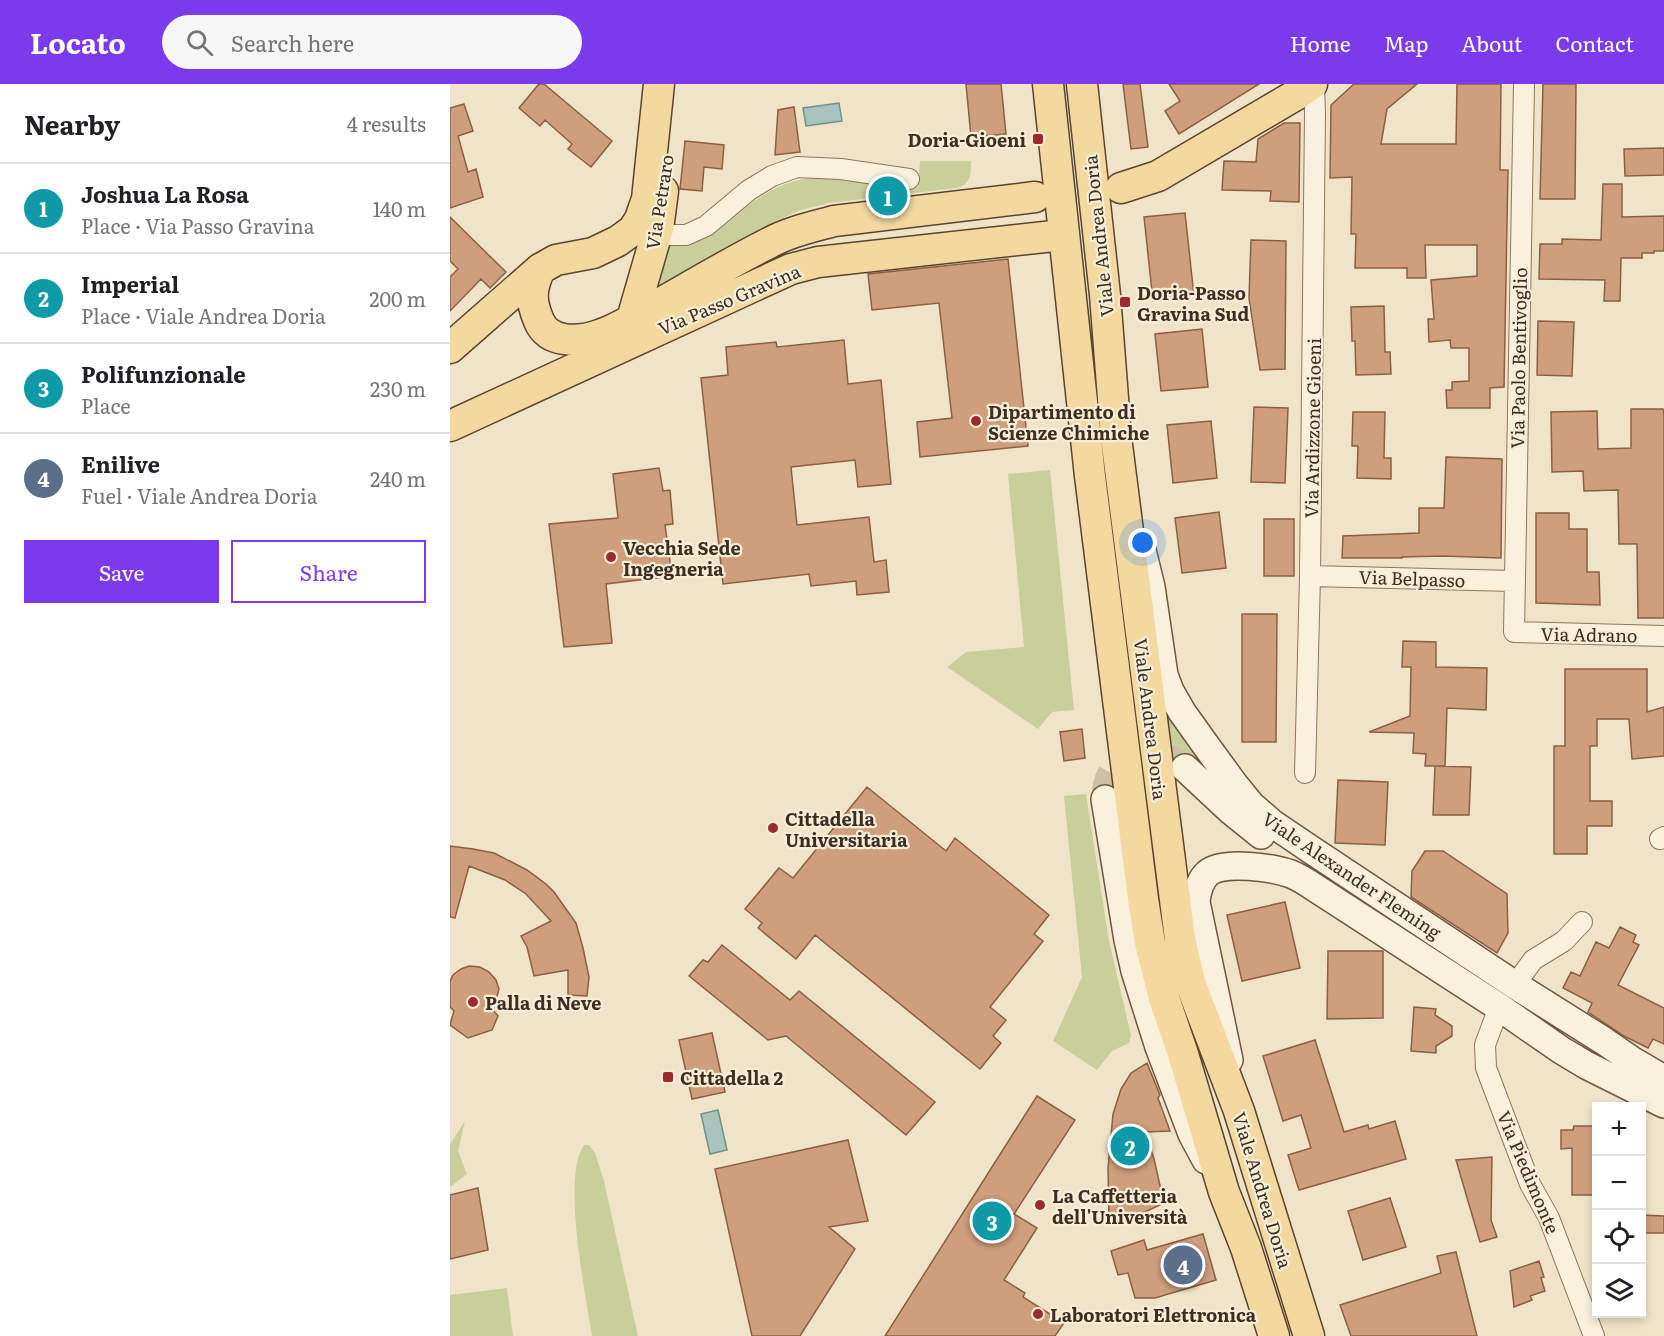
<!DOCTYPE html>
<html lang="en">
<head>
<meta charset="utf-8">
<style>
  :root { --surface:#fff; --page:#f6f6f6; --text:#202124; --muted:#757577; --line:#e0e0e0; --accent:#7c3aed }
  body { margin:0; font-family:Literata,serif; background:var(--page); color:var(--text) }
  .controls { position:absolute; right:18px; bottom:18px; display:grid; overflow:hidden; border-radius:0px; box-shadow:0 3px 9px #0003 }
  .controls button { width:54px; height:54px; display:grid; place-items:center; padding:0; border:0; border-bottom:2px solid var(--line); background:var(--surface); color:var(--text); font:30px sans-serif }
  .you { position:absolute; left:693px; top:459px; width:21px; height:21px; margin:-15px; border:4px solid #fff; border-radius:50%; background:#1a73e8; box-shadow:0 0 0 9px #1a73e833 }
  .badge { display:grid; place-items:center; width:39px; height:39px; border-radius:50%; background:var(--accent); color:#fff; font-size:20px; font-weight:700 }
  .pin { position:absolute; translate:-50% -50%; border:3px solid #fff; box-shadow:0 2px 6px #0006 }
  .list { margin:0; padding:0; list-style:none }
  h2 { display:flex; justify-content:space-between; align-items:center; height:78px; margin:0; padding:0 24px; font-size:26px }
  h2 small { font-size:20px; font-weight:400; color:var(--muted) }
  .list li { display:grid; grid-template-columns:39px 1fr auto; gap:18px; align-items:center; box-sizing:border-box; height:90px; padding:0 24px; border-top:2px solid var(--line) }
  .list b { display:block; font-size:22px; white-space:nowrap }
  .list p { margin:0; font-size:20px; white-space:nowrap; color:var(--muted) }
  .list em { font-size:20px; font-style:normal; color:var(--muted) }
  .actions { display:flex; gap:12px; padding:18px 24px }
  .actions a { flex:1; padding:14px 0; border:2px solid var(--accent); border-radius:0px; text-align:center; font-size:21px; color:var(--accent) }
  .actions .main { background:var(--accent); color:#fff }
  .icon { flex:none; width:33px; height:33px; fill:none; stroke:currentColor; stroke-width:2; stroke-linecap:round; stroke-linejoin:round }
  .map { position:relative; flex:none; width:1214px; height:1252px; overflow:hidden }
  header { display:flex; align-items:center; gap:36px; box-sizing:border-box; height:84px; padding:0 30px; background:var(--accent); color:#fff }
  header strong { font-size:28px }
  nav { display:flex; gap:33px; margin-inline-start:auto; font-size:21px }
  .search { width:420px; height:54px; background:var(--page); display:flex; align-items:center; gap:15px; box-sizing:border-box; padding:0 21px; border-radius:33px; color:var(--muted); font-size:22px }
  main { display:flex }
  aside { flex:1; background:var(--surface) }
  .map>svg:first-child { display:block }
</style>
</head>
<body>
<header>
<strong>Locato</strong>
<div class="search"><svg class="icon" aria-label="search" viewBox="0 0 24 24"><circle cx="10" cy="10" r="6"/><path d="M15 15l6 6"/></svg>Search here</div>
<nav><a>Home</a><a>Map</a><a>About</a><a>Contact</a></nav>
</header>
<main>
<aside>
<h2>Nearby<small>4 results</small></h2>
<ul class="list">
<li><span class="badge" style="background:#0f9aa8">1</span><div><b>Joshua La Rosa</b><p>Place · Via Passo Gravina</p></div><em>140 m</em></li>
<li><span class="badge" style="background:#0f9aa8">2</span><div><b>Imperial</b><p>Place · Viale Andrea Doria</p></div><em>200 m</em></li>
<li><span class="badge" style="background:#0f9aa8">3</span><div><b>Polifunzionale</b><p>Place</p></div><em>230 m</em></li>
<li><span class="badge" style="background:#5c6f8a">4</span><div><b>Enilive</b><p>Fuel · Viale Andrea Doria</p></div><em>240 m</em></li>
</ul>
<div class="actions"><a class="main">Save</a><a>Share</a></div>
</aside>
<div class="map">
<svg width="1214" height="1252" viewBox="0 0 1214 1252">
  <rect width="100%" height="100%" fill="#f0e4c8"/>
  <!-- green -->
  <path fill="#c9cf9b" d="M470,77h51c0,13 0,23 -14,27l-128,15 -28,7 -27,12 -118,69 -4,-2 12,-44c13,-3 32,-5 44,-12 30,-18 55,-45 91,-53 39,-9 80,8 119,7z
    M600,386l24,240 -22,2 -14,17 -91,-62 19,-15 58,-5 -16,-173z
    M714,618l57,79 -28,-20 -9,-10 -13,-8z
    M636,710l23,147 22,94 -2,8 -17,8 -15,19 -44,-29 29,-64 -18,-181z
    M15,1037l-7,30 9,23 -17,13v-43z
    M134,1061h5l6,8 9,28 34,155h-46c-6,-39 -31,-160 -8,-191z
    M57,1204l6,48h-63v-41z"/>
  <!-- water -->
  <path fill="#a9c4bc" stroke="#6f938a" stroke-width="1.5" d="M389,19l3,18 -36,5 -3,-18z
    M268,1026l9,40 -17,4 -9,-40z"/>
  <!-- building -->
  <path fill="#cf9f7d" stroke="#8d5f41" stroke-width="1.5" d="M89,0h5l68,57 -21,26 -23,-18 4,-5 -27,-24 -5,6 -21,-18z
    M516,0h35l5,50 -35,3z
    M673,0h17l8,63 -17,2z
    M719,0h90l-80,50 -14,-23 15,-10z
    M904,0h63l-30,25 -6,35h75l1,-60h44l-1,86h8l-4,217 -14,1v20h-43l-1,-18h6v-8l17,-1v-33h-18l-1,-8 -21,2 -1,-23h6l-3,-39 46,-4v-31h-52l1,33h-19v-10h-52l1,-34h-5l1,-57 -22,1 1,-73z
    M1093,0h33l-1,115h-35z
    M14,20l9,27 -15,5 10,36 8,-3 7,28 -33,11v-100z
    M344,23l6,45 -25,3 3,-45z
    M834,39h16l-1,79 -29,-1 1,-10 -49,-1 2,-29 32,1 2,-23z
    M235,57l39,4 -2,24 -18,-2 -2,24 -22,-2z
    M1214,64v27l-39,1 -1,-27z
    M1153,100h19v33l42,-1v35h-10v2h-12v5h-21l-1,43h-16l1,-21 -66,-1 1,-35h22v-5l39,1z
    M735,129l9,83 -41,5 -9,-84z
    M0,133l56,55 -16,16 -9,-9 -31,32v-34l8,-8 -8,-8z
    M801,156l35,1 -1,128 -25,1 -11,-72z
    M558,175l20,187 -108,11 -3,-35 35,-4 -13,-115 -67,7 -4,-36z
    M934,222l1,46h5l1,22 -35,1 -1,-34h-3l-1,-34z
    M1088,237l36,1 -2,54 -35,-1z
    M752,245l6,58 -47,4 -6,-57z
    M394,256l4,44 33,-4 10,104 -33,3 -3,-27 -64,7 6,58 72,-8 5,45 12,-2 3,32 -32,3 -1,-14 -45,5 -2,-12 -86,10 -22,-206 27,-3 -2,-28 50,-5 1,5z
    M804,323l34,1 -3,75 -34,-1z
    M1181,325h32l1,5v204h-26l-1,-74h-18l-1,-54 -34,1 -1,-20 -31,1 -1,-60 46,-1 1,38 33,-1z
    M903,328h32l-1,46h7v21l-34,-1 1,-32h-6z
    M761,337l6,57 -44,5 -6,-58z
    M996,373l56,2 -1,99 -58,-2 -41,1v1h-60l1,-22 76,-3v-25h25z
    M209,384l4,23 7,-1 3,34 -8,1 7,51 -66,8 6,59 -48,4 -15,-123 69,-6 -5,-44z
    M769,428l7,56 -44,5 -7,-55z
    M1086,429h33v16h18v43h12l1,33 -64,-2z
    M814,435h30v57h-30z
    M792,530h35l-1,128h-34z
    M953,557l33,1v25l51,1 -1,42 -39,-2 -2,58h-9l35,1 -2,48h-36l2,-49h-10l1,-12 -13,-1 1,-20 -45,-1 41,-16 1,-49h-9z
    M1115,585h82v43l17,-5v49l-32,3 -3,-40h-32v27h-7v55h22v25h-25v28h-33v-108h11z
    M632,645l3,29 -21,3 -4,-29z
    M888,696l50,2 -3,63 -50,-2z
    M417,703l79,64 9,-13 94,77 -15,19 9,7 -53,66 16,13 -13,16 8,7 -21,26 -165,-134 -19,24 -38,-31 4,-5 -17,-14 34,-41 14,10z
    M0,762l23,3 21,4 33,17 19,14 8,8 22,31 7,25 6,29 -2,19 -19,-1v-25l-34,6 -7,-29 -6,-11 30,-15 -25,-27 -21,-14 -36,-14 -14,52 -5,-1z
    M975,767h18l64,43 1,39 -11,20 -86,-56 1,-26z
    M835,818l15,66 -58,13 -15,-66z
    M1170,843l16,8 -3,7 6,3 -21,40 46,23v36l-11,-5 -5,9 -24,-12 -36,-24 4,-9 -29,-15 8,-16 9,4 16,-34 13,6z
    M272,861l68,55 9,-9 136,111 -29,33 -120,-99 -18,4 -79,-64 14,-16 5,2z
    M878,867h55v67l-56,1z
    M19,882l11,1 9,5 7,8 3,9 -6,21 5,6 -6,14 -24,8 -18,-13 4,-14 -4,-4v-26l3,-6 8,-6z
    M964,923l22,2 -1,6 17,11v10l-16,10v7l-25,-2z
    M262,949l13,59 -33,7 -13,-59z
    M865,956l29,92 24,-7 1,4 26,-8 11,38 -107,31 -11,-35 23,-7 -10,-33 -18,6 -20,-65z
    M697,979l13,32 -2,3 12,33 -25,1 9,27 10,44 -28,13 2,3 -29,2 -1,-53 5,-54 8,-25 10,-16z
    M587,1012l38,24 -61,94 23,14 -33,52 21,13 -2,4 41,26 -9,13h-170z
    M1124,1042h22v69h-24v-47l-11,1v-19h12z
    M398,1056l20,81 -39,6 26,22 -55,87h-48l-37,-167z
    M1042,1073l-1,63 6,17 -17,5 -24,-82z
    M28,1104l10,62 -38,9v-64z
    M940,1114l16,49 -43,13 -15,-49z
    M1191,1131l23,1v17h-23z
    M753,1150l13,46 -61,18h-20l-7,-25 -10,2 -7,-24 33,-11 3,10z
    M1006,1168l21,84h-126l-11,-31 101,-32 -4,-17z
    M1089,1177l5,16 -3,1 4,13 -15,5 2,4 -18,7 -4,-36z"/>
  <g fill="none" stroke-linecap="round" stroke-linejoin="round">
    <!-- secondary-tunnel -->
    <path stroke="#ccc0a6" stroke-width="27" stroke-dasharray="27 14" stroke-linecap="butt" d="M655,715c0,-48 47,-60 80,-31"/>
    <!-- street casing -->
    <g stroke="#8d765c" stroke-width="22">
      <path id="street" d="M1074,0l-10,548 150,4
        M208,145l7,6h21l20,-9 43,-36 23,-14 25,-9 44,2 68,10
        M860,492l204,5
        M855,689l5,-197 5,-463 -1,-29
        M1210,755l4,-2
        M1065,901l18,-25 31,-19 18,-19
        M1049,923l-14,38 1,23 44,116 19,34 45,118"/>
    </g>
    <!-- secondary casing -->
    <g stroke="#6f573f" stroke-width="30">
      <path id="secondary" d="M691,462l10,41 13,88 6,16 12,21 25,35 27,37 17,21 22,19 37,25 205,136 89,56 29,20 31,18
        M735,684l45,42 31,25
        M655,715l23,141 7,31 24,76 33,87 14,26
        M779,976l-33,-158c1,-10 4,-22 12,-29 16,-13 66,-5 83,1 10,4 20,11 29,17l179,116 62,43 25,15 78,39"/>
    </g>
    <!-- primary casing -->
    <g stroke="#5b4430" stroke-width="33">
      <path id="primary" d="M598,0l42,392 53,423 7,44 14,55 19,56 41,138 22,56 28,88
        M632,0l23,211 11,142 64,502 10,43 49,129 70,225
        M671,104l37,-12 141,-83 13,-9
        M90,185c-9,20 -10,31 -1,52 10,23 40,21 60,14 19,-6 37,-18 53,-27 39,-22 77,-45 117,-65 20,-11 43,-16 65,-22l201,-24
        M182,235l26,-90 5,-38
        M0,264l90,-79 16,-9 37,-7 25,-12 15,-11 7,-11 7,-20 12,-115
        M0,342l341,-157 27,-7 245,-27"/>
    </g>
    <!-- street -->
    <use href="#street" stroke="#faf1dc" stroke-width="20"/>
    <!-- secondary -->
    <use href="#secondary" stroke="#faf1dc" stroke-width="27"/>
    <!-- primary -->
    <use href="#primary" stroke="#f3d9a0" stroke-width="30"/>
  </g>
  <!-- markers -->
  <g fill="#9e2a2b" stroke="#f7eed8" stroke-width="2">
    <rect x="582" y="49" width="12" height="12" rx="3"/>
    <rect x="669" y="212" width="12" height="12" rx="3"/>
    <circle cx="526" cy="337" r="6"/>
    <circle cx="161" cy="473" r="6"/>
    <circle cx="323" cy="744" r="6"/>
    <circle cx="23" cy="918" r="6"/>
    <rect x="212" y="987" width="12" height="12" rx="3"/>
    <circle cx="590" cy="1121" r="6"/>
    <circle cx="588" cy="1230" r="6"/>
  </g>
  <g text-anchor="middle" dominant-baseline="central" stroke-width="4.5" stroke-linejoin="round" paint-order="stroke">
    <!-- poi labels -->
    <g font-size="18" font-weight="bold" fill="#3d2e20" stroke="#f7eed8" text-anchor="start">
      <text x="576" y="55" text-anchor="end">Doria-Gioeni</text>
      <text x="687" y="208">Doria-Passo<tspan x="687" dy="21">Gravina Sud</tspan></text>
      <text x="538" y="327">Dipartimento di<tspan x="538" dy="21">Scienze Chimiche</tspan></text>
      <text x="173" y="463">Vecchia Sede<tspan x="173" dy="21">Ingegneria</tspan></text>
      <text x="335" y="734">Cittadella<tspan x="335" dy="21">Universitaria</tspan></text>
      <text x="35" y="918">Palla di Neve</text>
      <text x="230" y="993">Cittadella 2</text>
      <text x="602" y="1111">La Caffetteria<tspan x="602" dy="21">dell'Università</tspan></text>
      <text x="600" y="1230">Laboratori Elettronica</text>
    </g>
    <!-- street labels -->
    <g font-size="18" fill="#3d2e20" stroke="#f7eed8">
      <text transform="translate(209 118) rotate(-81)">Via Petraro</text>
      <text transform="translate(648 152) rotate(-96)">Viale Andrea Doria</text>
      <text transform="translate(279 215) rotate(-23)">Via Passo Gravina</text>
      <text transform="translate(1068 274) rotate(-89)">Via Paolo Bentivoglio</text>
      <text transform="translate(862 344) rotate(-89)">Via Ardizzone Gioeni</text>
      <text transform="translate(962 494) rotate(2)">Via Belpasso</text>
      <text transform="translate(1139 550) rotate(1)">Via Adrano</text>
      <text transform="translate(701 635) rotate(83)">Viale Andrea Doria</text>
      <text transform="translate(902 791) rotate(34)">Viale Alexander Fleming</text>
      <text transform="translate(1079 1088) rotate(67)">Via Piedimonte</text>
      <text transform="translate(813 1106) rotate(73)">Viale Andrea Doria</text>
    </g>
  </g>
</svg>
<div class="controls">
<button>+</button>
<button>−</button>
<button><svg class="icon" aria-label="locate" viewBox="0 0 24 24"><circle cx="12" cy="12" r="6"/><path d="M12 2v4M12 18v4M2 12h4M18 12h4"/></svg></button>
<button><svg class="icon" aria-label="layers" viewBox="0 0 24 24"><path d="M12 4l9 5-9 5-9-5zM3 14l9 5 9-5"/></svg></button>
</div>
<div class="you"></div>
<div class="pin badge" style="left:438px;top:112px;background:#0f9aa8">1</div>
<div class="pin badge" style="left:680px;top:1062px;background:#0f9aa8">2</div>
<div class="pin badge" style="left:542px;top:1137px;background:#0f9aa8">3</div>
<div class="pin badge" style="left:733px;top:1181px;background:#5c6f8a">4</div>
</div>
</main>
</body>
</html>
